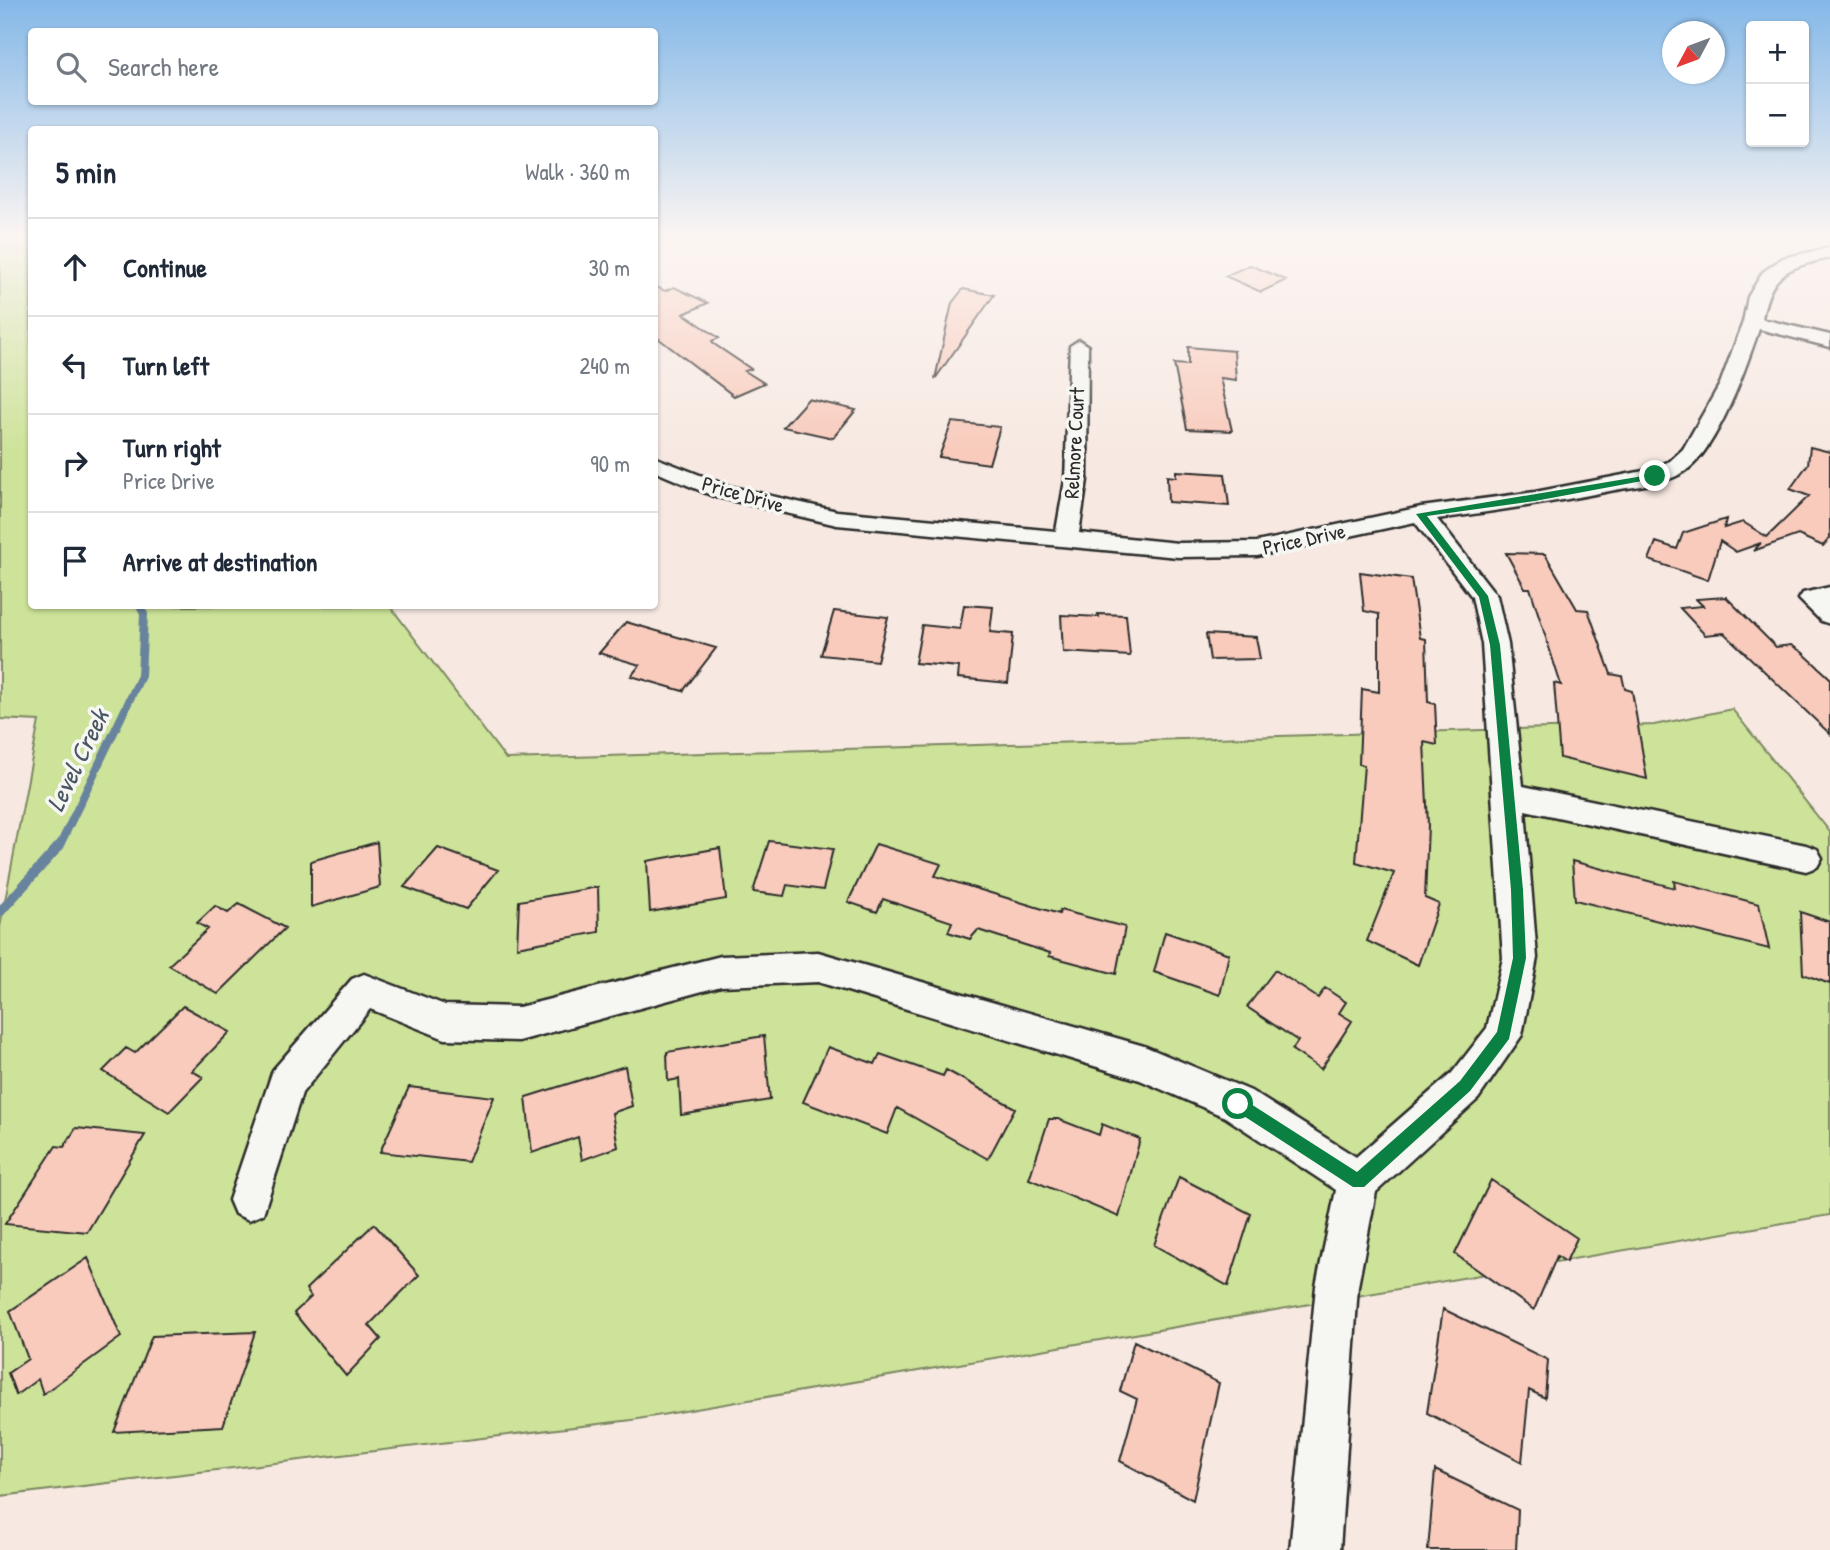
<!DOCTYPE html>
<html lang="en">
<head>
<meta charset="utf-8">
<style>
  :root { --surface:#fff; --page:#f6f6f7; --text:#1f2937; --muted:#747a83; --line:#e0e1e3 }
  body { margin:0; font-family:"Patrick Hand",sans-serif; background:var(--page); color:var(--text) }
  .controls { position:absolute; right:21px; top:21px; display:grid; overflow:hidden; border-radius:7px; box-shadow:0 2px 5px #0004 }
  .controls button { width:63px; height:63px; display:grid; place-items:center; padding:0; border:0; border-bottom:2px solid var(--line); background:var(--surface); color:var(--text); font:35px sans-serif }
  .compass { position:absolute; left:1662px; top:21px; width:63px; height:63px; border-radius:50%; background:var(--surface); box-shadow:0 2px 5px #0004; rotate:229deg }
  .stop { position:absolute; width:21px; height:21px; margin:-16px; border:5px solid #0b8043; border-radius:50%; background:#fff }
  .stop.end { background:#0b8043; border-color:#fff; box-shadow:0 2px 7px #0008 }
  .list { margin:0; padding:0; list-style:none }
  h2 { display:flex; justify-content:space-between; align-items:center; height:91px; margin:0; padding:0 28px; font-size:30px }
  h2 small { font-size:23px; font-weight:400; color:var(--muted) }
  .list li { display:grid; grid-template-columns:46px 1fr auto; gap:21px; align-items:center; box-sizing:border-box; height:98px; padding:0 28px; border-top:2px solid var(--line) }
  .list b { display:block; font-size:26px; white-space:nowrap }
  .list p { margin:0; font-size:23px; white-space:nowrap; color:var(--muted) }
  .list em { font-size:23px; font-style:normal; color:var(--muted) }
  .icon { flex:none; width:38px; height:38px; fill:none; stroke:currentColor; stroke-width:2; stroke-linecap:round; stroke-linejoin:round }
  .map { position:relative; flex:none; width:1830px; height:1550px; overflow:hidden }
  .search { position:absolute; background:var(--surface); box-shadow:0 2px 5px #0004; left:28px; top:28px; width:630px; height:77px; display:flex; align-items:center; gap:18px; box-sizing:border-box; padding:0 24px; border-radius:7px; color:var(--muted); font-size:26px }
  .panel { position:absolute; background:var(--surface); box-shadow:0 2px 5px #0004; left:28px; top:126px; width:630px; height:483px; border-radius:7px }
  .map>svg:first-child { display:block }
</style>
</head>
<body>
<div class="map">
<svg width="1830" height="1550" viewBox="0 0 1830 1550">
  <rect width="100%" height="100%" fill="#f7e9e2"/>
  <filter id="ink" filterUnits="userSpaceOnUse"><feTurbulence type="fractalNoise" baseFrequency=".0143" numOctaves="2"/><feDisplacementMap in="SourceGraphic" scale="14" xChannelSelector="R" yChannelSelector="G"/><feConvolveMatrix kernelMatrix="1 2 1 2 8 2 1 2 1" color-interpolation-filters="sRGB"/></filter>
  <g filter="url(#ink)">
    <!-- green -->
    <path fill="#cde399" stroke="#7c8762" stroke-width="2" d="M0,236h31l1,370h358l116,153 1148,-34 78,-16 98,123v383l-1198,205 -632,76v-569l39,-206 -39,-2z"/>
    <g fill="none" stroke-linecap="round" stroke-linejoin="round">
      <!-- stream-far1 -->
      <path stroke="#67839d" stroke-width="8" d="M59,847l82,-171 3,-62 -4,-8"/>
      <!-- stream -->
      <path stroke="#67839d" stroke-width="10" d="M0,912l60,-67"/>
    </g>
    <!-- building -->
    <path fill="#f8cbbc" stroke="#2b2b2b" stroke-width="2" d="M1250,265l36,15 -25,12 -36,-16z
      M654,286l11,5 9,-4 34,16 -24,11 35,24 -7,3 2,3 37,25 -6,2 19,12 -30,13 -80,-61z
      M963,289l31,6 -59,84 17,-76z
      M1188,347l46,4 2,29 -16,-2 12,53 -45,-2 -13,-65 14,1z
      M808,399l48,11 -23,28 -50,-11z
      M952,422l48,5 -11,37 -50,-7z
      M1810,447l20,5v86l-7,8 -25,-11 -45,16 8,-8 -25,9 -16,-11 -12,39 -59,-20 7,-18 21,7 6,-16 43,-14 -2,9 19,-6 24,15 42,-41 -19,-7 18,-25z
      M1176,471l49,3 4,32 -61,-4 -1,-26 9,1z
      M1506,553l39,1 32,55 11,1 23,64 11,2 3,13 7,2 15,88 -87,-21 -6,-75 7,2 -31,-97h-5z
      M1360,572l51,7 9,59 6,1 2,63 7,2 2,41 -13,-3 4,83 -3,73 14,6 -21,61 -51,-24 27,-68 -38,-11 8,-97 -5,-1 3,-75 17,3v-78l-15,-3z
      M1726,597l50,50 15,-2 11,7 28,26v56l-106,-101 -19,2 -25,-27 23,-2 -7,-7z
      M964,605l29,2 -3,25 23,2 -5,49 -50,-5 1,-11 -44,-4 7,-38 38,4z
      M834,611l54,6 -11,44 -56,-6z
      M1098,614l28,1 4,41 -67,-4 -2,-37 38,2z
      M626,622l90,26 -33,43 -52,-15 9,-11 -41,-12z
      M1206,634l50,3 4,22 -50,1z
      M769,841l64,8 -10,41 -36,-5 -3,11 -31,-4z
      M377,842l3,45 -69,20v-46z
      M876,844l65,20 -6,12 124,38 1,-4 65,17 -9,47 -67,-18 1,-3 -72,-23 -8,9 -22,-7 4,-10 -69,-23 -6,13 -29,-10z
      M438,848l60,22 -32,39 -62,-22z
      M720,848l6,51 -76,13 -3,-51z
      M1572,861l103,27 -1,-7 85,23 10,45 -194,-49z
      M598,887l1,45 -82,15 2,-46z
      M239,904l46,24 -67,66 -49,-29 39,-36 -11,-6 18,-17 13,7z
      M1800,912l30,10v62l-27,-10z
      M1165,932l64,22 -9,41 -66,-23z
      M1275,970l43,28 7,-10 21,14 -7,11 13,8 -31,48 -29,-19 6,-9 -51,-34z
      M183,1006l47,26 -38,39 11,6 -34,35 -66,-41 23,-23 9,5z
      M764,1036l6,64 -89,15 -2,-36 -11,2 -1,-29z
      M828,1047l47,17 5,-10 63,22 3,-6 69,38 -27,51 -91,-51 -10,26 -84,-32z
      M625,1066l7,40 -20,7 6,34 -36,13 -4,-23 -46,16 -6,-56z
      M409,1087l85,10 -26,65 -88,-10z
      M1049,1119h9l41,16 3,-11 38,15 -21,78 -90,-38z
      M76,1128l69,7 -58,97 -82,-8 51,-78 8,1z
      M1179,1177l72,37 -23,72 -74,-41z
      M1491,1180l86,58 -11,24 -9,-6 -23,54 -79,-56z
      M374,1224l45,51 -50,50 12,14 -35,37 -52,-63 17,-16 -5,-8z
      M88,1258l33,79 -78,57 -5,-15 -22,16 -8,-22 20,-14 -18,-48z
      M1443,1309l105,51 -3,38 -16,-8 -7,72 -95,-49z
      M255,1332l-32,94 -109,6 38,-96z
      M1134,1341l85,42 -26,117 -73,-39 17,-62 -17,-8z
      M1435,1470l83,40 -2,40h-88z"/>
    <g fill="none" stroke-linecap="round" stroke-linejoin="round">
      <!-- street casing -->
      <g stroke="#2b2b2b" stroke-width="5">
        <path id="street" d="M1830,248v10c-43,9 -60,15 -68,61l68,16v12l-71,-18c-13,38 -40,117 -72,141 -20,14 -49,16 -72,20 -59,12 -118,21 -178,29l60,77 11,48 15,142 283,59 11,4 5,9 -5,9 -11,4 -281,-61 12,148 -15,77 -44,64 -102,93 -18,94 -18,264h-50l26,-264 20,-96 -111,-73 -85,-37 -322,-98 -97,4 -202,55 -74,-2 -75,-30 -68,84 -39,121 -14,6 -14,-6 -6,-14 44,-130 79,-91 12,-5 81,31 74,2 202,-51 97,-4 326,94 107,45 105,66 96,-84 35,-45 16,-70 -21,-314 -10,-47 -57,-75 -158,34 -79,1 -341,-32 -124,-29 -59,-25v-14l74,29 109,25 219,20 9,-51 5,-134 9,-6 9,6 -1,134 -8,53 99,10 79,-1 164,-35 114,-15 114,-22 21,-9 13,-12 37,-65 23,-62 5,-25 15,-25 20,-14z
          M1830,587v37l-9,-3 -22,-22 4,-6z"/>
      </g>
      <!-- street -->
      <use href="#street" fill="#f6f6f2" fill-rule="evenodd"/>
    </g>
  </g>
  <!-- sky -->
  <linearGradient id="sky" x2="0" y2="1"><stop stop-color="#84b8e8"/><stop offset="0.52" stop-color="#fbf5f2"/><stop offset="1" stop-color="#fbf5f2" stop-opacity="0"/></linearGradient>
  <rect width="1830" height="453" fill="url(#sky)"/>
  <!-- route -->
  <path fill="#0b8043" d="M1655,474l3,4 -123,23 -108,15 61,80 12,49 23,245 3,68 -17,81 -39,52 -106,96h-11l-120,-78v-10h10l114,73 103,-91 37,-49 16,-74 -2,-68 -21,-245 -11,-48 -63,-83z"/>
  <g text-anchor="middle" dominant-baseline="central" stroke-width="7" stroke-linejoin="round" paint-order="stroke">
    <!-- far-street labels -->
    <g font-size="21" fill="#2b2b2b" stroke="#f6f6f2">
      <text transform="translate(1074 443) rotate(-87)">Relmore Court</text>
      <text transform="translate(743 494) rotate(16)">Price Drive</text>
      <text transform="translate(1304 539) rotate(-12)">Price Drive</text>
    </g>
    <!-- water labels -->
    <g font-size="26" font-style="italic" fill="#495764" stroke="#f6f6f2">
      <text transform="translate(77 760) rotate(-64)">Level Creek</text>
    </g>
  </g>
</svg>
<div class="controls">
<button>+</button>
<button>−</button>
</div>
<svg class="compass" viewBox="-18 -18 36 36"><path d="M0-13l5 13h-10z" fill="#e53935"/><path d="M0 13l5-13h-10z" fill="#747a83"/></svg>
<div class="stop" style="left:1238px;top:1104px"></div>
<div class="stop end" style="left:1655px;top:476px"></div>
<div class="search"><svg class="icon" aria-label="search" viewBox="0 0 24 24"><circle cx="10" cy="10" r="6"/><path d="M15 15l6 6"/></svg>Search here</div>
<section class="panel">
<h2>5 min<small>Walk · 360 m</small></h2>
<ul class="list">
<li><svg class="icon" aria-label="ahead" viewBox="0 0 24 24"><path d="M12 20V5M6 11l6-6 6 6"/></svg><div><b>Continue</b></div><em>30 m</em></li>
<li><svg class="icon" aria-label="left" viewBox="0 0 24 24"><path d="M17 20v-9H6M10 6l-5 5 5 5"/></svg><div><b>Turn left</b></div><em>240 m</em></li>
<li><svg class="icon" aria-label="right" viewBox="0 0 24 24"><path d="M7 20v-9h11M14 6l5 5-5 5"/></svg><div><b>Turn right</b><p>Price Drive</p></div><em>90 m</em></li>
<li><svg class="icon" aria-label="arrive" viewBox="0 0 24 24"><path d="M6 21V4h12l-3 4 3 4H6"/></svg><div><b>Arrive at destination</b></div></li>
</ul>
</section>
</div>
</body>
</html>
